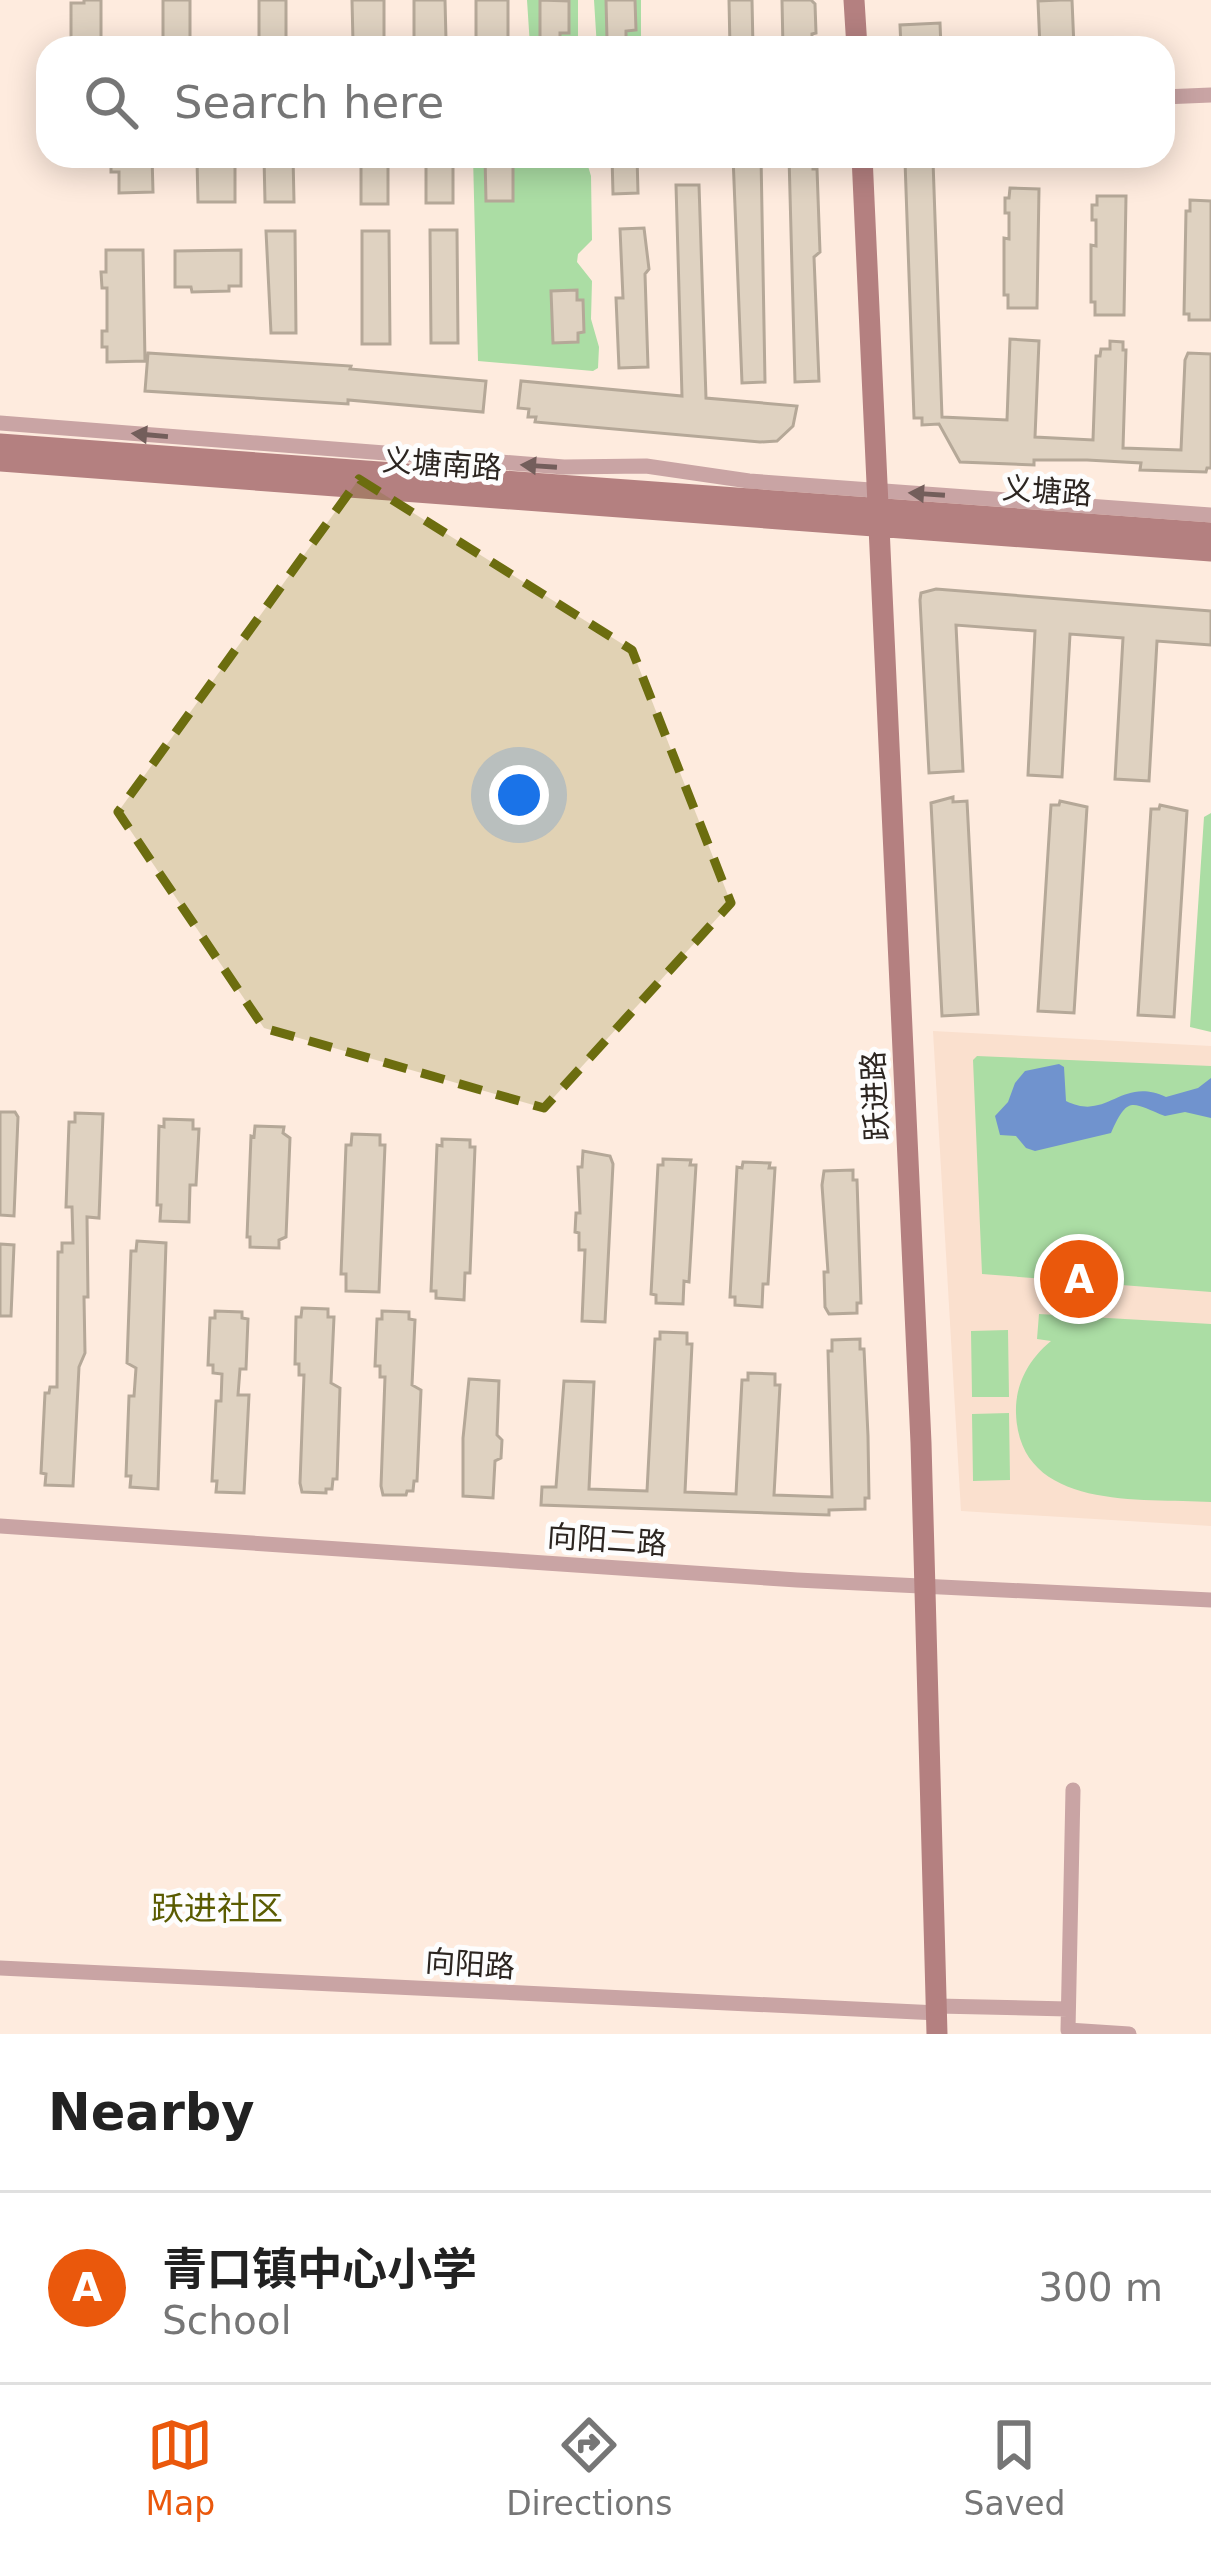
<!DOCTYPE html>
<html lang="en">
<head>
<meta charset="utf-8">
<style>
  :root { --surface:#fff; --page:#f2f2f2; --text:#222; --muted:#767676; --line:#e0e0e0; --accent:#ea580c }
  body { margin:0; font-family:"DejaVu Sans","Noto Sans SC",sans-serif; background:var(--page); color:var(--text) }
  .you { position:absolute; left:519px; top:795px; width:42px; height:42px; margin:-30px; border:9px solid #fff; border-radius:50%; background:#1a73e8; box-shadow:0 0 0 18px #1a73e833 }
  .badge { display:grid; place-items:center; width:78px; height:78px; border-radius:50%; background:var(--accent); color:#fff; font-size:39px; font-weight:700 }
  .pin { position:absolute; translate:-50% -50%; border:6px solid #fff; box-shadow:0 3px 12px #0006 }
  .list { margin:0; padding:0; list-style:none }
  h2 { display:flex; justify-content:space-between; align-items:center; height:156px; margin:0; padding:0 48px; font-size:51px }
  h2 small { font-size:39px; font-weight:400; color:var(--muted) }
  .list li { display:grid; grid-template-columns:78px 1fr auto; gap:36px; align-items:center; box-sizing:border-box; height:192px; padding:0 48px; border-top:3px solid var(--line) }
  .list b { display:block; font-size:45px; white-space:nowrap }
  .list p { margin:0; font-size:39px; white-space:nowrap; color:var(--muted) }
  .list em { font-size:39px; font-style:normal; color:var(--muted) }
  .icon { flex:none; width:66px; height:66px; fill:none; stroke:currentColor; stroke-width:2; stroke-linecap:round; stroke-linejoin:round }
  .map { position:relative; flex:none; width:1211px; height:2034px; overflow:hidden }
  .search { position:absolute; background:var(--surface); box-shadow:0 6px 30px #0003; left:36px; right:36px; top:36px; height:132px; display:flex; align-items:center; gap:30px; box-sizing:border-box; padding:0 42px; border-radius:36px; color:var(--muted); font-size:45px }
  .sheet { height:348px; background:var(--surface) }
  nav { display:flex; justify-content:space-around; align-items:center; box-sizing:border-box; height:168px; border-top:3px solid var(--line); background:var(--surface); font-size:33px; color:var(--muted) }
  nav a { display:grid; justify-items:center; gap:6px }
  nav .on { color:var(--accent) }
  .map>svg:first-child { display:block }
</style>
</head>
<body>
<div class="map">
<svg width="1211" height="2034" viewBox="0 0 1211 2034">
  <rect width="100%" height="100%" fill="#feebde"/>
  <!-- built -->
  <path fill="#fae0ce" d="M933,1031l278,15v480l-250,-15z"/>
  <!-- green -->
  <path fill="#abdda4" d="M527,0h51v45l-10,3 -38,-2z
    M594,0h47v48h-44z
    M473,156h112l6,20 1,64 -14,14 -1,8 15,19 -1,38 8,28 -1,21 -5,3 -115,-10z
    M1211,813v219l-21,-5 14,-210z
    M977,1056l234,10v226l-229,-18 -9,-214z
    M1039,1314l172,10v178c-69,-4 -192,10 -195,-89 -1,-29 13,-54 35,-72l-14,-2z
    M1008,1330l1,67h-37l-1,-66z
    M1009,1413l1,67 -37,1 -1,-67z"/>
  <!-- water -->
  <path fill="#7093ce" d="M1059,1064l5,3 2,34c42,21 54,-25 100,-4l32,-9 13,-10v40l-26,-6 -20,4c-33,-13 -37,-22 -54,17l-76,18 -9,-3 -10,-12 -16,-1 -5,-19 13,-14 7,-19 10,-12z"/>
  <!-- building -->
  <path fill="#dfd2c1" stroke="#b5a898" stroke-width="3" d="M84,0h17v48h-30v-45h13z
    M163,0h27v48h-27z
    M259,0h27v48h-27z
    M352,0h32v42h-31z
    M414,0h31l1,40 -32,1z
    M476,0h32v40h-32z
    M540,0l29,1v32h-9v9h-20z
    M606,0h29l1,30 -10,1v8h-19z
    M729,0h23l1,48h-23z
    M782,0h29l4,4 1,29 -4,1v14h-29z
    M1060,0h12l2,48h-34l-2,-47z
    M940,23l1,25h-40l-1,-23z
    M111,156h41l1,36 -34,1v-21h-8z
    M293,156l1,46h-29l-1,-45z
    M361,156h27v48h-27z
    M426,156h27v47h-27z
    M485,156h28v45h-27z
    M612,156h25l1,37 -25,1z
    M733,156h28l4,226 -23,1z
    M789,156h24v13h4l3,83 -6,5 5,124 -24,1z
    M197,160h38v42h-37z
    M905,161h28l9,256 65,3 3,-81 29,2 -4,96 58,3 3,-84h4l1,-7h9v-8l13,1v8h3l-3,98 58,2 4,-90 3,-7 23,1v114h-4l-1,4 -66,-2 1,-7 -54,-3h-53v5l-74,-3 -21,-38 -17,1v-7h-8z
    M676,185h23l7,213 91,8 -4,20 -16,15 -17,1 -225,-20 1,-5h-8l1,-8 -11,-1 3,-27 161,15z
    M1010,188l29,1 -2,119h-29v-13h-4v-57l5,1v-26h-4v-15h4z
    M1097,196h29l-2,119h-29v-13h-4v-57l5,1v-26h-4v-15h5z
    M1190,200l21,1v119h-22v-6h-5l2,-103h4z
    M644,228l5,41 -4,5 3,93 -29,1 -3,-70h7l-3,-69z
    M430,230h27l1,113h-27z
    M266,231h29l1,102h-25z
    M362,231h27l1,113h-28z
    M106,250h37l2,111 -38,1v-15h-5v-16h5v-43h-5l-1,-16h5z
    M241,250v36h-12v5l-37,1 -1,-5h-16v-36z
    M577,290v10h6l1,32 -6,1v9l-25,1 -2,-52z
    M148,353l203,13 -1,3 136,12 -3,31 -135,-12v4l-203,-13z
    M936,589l275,22v34l-54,-4 -8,140 -34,-2 8,-141 -53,-4 -8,143 -34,-2 7,-144 -79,-6 7,146 -34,2 -9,-173 1,-7z
    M953,797v5l14,-1 11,213 -36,2 -11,-213z
    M1060,801l27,6 -13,206 -36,-2 13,-206h8z
    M1160,805l27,6 -13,206 -36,-2 13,-206h8z
    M0,1112h15l3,5 -4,99 -14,-1z
    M75,1113l28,1 -4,104 -12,-1 1,80h-4l1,56 -6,14 -6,119 -28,-1 1,-11 -5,-1 4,-80h4l1,-6h7l1,-135h4v-9h11l-1,-36h-6l3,-85h6z
    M164,1119l29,1v9h6l-3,56h-6l-1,37 -29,-1 1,-16h-4l2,-79 5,1z
    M255,1126l29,1 -1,6 7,5 -4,99 -7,3v8l-29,-1v-10h-3l4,-101 3,1z
    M352,1134l28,1v10h5l-6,147 -33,-1v-17h-5l5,-129h5z
    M442,1139l28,1v7h5l-5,126h-5l-1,27 -28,-2v-7h-5l6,-146 5,1z
    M583,1151l27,5 3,8 -8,158 -23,-1 3,-71h-6v-17l-4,-1 1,-19h4l-2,-46h4z
    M663,1159l28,1 -1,5h6l-7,117 -5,-1 -1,23 -27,-1v-8l-5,-1 7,-129h5z
    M743,1162l27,1 -1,5h6l-7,116h-5l-1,23 -27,-2v-8h-5l7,-130 5,1z
    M853,1170v10h4l4,123h-4v10l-28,1 -4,-7 -1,-35h4l-6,-87 2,-14z
    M137,1241l29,2 -8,246 -28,-2 1,-11h-5l3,-80h5l2,-28 -9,-5 4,-112h5z
    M0,1244l14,1 -3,71h-11z
    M302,1308l26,1v8h6l-3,66 9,5 -3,91h-4l-1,10h-6v4l-24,-1 -2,-9 4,-108h-5v-11h-4l1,-47h5z
    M215,1311l27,1v6l6,1 -2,50h-6l-2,26h11l-5,98 -28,-1 1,-11h-5l4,-80h5l1,-27 -9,-1v-8h-5l2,-47h5z
    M382,1311l27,1v7l6,1 -3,65 9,5 -4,91h-3l-1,10h-6l-1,4h-23l-2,-9 4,-109h-5v-11h-5l2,-47h5z
    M660,1332l27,1v11h5l-7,148 51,2 6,-114h6v-7l27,1v11h5l-6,110 58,2 -4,-146h4v-11l28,-1v10h4l4,87 1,62h-4v11l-36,1v5l-288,-10 1,-18h14l8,-106 30,1 -5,107 58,2 8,-152h5z
    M469,1379l30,2 -2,54 5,5 -1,18 -6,3 -2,37 -30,-2v-58z"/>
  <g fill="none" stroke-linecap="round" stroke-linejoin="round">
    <!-- street -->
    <path stroke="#c9a4a4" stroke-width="15" d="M1163,97l48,-2
      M0,423l564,44 82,-1 103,15 462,34
      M0,1526l797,54 414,20
      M1073,1790l-5,240 61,4
      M0,1968l938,45
      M937,2006l131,3"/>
    <!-- secondary -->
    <path stroke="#b48080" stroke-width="21" d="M854,0l3,48
      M862,156l59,1287 16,591
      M0,444l1211,89
      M0,461l1211,90"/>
  </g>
  <!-- one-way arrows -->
  <defs><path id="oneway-solid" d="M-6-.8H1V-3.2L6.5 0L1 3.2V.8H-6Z" transform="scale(3)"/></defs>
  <g fill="#735e5b">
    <use href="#oneway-solid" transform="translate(150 435) rotate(-175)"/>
    <use href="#oneway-solid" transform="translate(539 466) rotate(-176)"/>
    <use href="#oneway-solid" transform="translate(927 494) rotate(-176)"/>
  </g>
  <!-- marked area -->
  <path fill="#6c6d0f" fill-opacity="0.2" stroke="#6c6d0f" stroke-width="9" stroke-dasharray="24 15" stroke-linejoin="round" d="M359,479l273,171 99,253 -187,205 -280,-80 -146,-216z"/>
  <g text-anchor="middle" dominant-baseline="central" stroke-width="10" stroke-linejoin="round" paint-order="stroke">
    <!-- street labels -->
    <g font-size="30" fill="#2c2520" stroke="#fdfdfd">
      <text transform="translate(442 464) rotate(4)">义塘南路</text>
      <text transform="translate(1047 491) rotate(4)">义塘路</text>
      <text transform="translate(875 1096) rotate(-93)">跃进路</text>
      <text transform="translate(607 1540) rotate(4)">向阳二路</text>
      <text transform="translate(470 1964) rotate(4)">向阳路</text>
    </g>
    <!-- neighbourhood labels -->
    <g font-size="33" fill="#5a5b00" stroke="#fdfdfd">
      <text x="217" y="1908">跃进社区</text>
    </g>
  </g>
</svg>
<div class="you"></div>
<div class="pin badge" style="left:1079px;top:1279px">A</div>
<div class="search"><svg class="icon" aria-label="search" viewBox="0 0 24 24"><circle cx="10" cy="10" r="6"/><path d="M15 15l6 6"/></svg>Search here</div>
</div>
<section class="sheet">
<h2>Nearby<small></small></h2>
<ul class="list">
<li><span class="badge">A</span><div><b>青口镇中心小学</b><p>School</p></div><em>300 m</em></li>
</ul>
</section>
<nav>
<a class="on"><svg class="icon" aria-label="map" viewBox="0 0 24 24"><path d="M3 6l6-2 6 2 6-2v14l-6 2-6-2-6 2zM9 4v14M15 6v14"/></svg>Map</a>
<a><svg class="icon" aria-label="directions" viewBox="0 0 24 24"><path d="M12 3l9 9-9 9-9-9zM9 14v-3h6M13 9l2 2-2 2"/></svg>Directions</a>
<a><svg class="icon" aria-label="saved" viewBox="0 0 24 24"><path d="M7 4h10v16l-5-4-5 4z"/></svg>Saved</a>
</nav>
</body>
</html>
